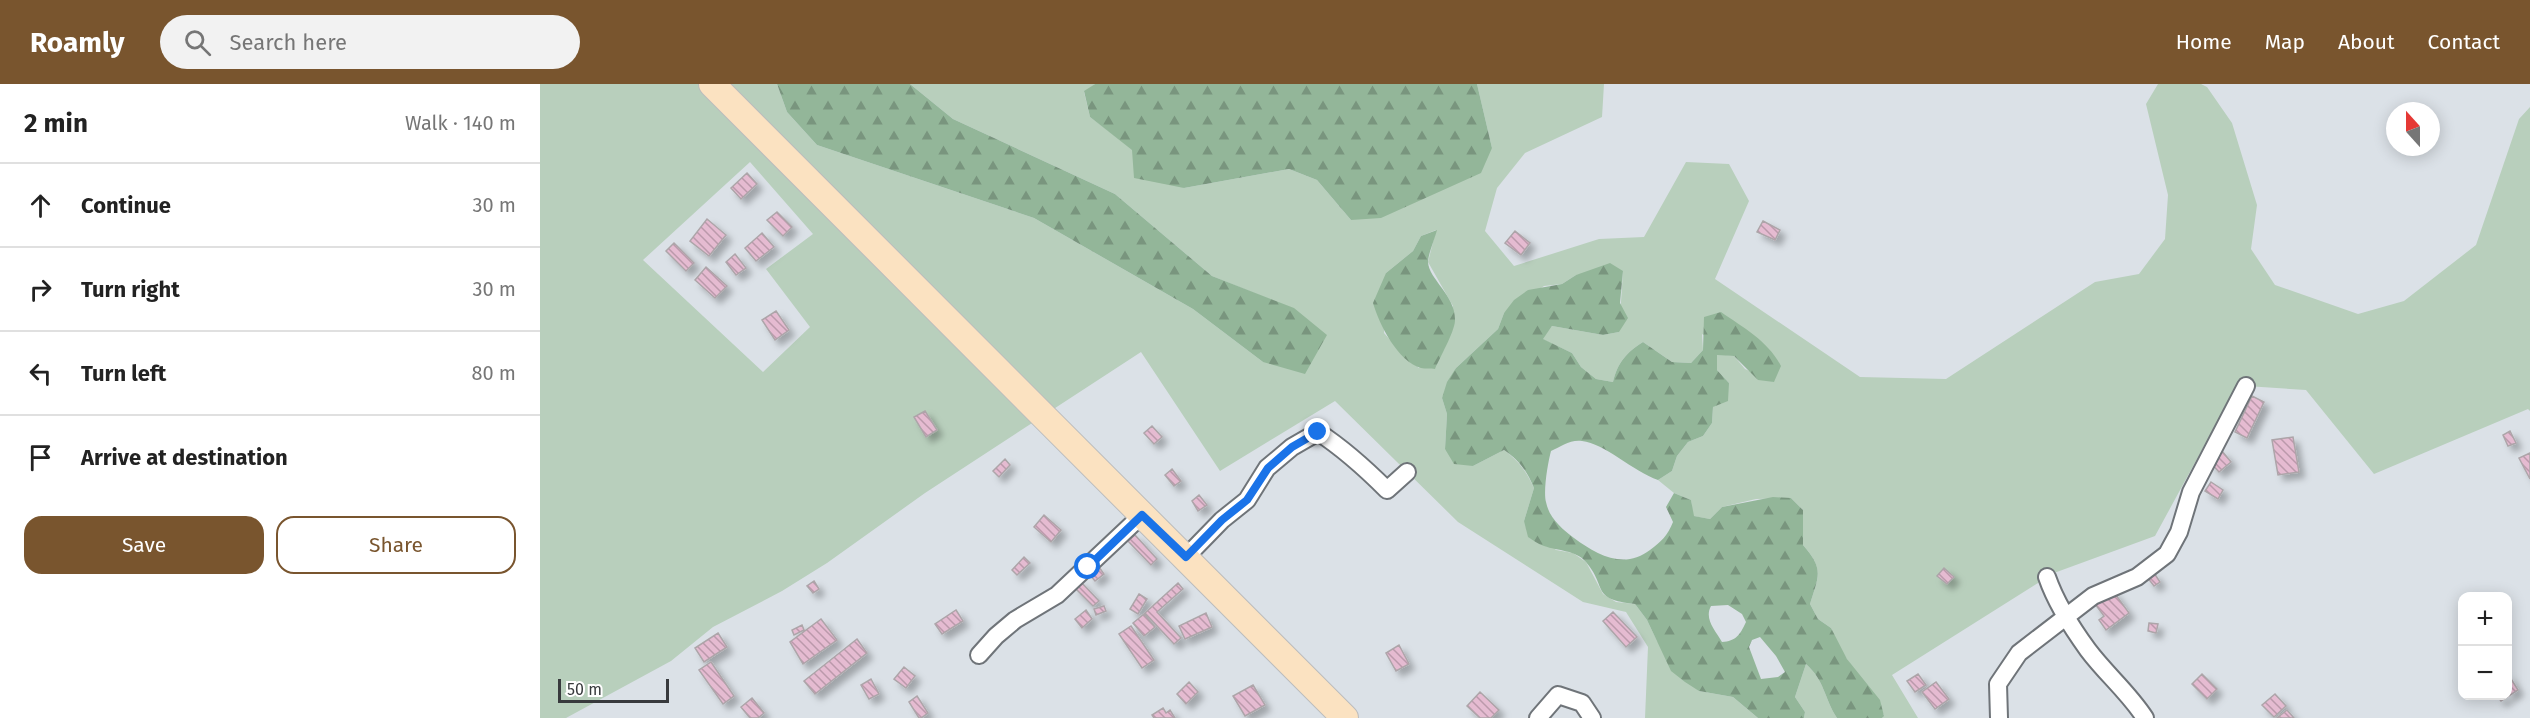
<!DOCTYPE html>
<html lang="en">
<head>
<meta charset="utf-8">
<style>
  :root { --surface:#fff; --page:#f2f2f2; --text:#222; --muted:#767676; --line:#e0e0e0; --accent:#79552e }
  body { margin:0; font-family:"Fira Sans",sans-serif; background:var(--page); color:var(--text) }
  .controls { position:absolute; right:18px; bottom:18px; display:grid; overflow:hidden; border-radius:12px; box-shadow:0 3px 15px #0003 }
  .controls button { width:54px; height:54px; display:grid; place-items:center; padding:0; border:0; border-bottom:2px solid var(--line); background:var(--surface); color:var(--text); font:30px sans-serif }
  .compass { position:absolute; left:1846px; top:18px; width:54px; height:54px; border-radius:50%; background:var(--surface); box-shadow:0 3px 15px #0003; rotate:339deg }
  .scale { position:absolute; left:18px; bottom:15px; width:111px; box-sizing:border-box; padding-left:6px; border:3px solid #383a3d; border-top:0; font-size:16px; line-height:21px; white-space:nowrap; color:#383a3d; -webkit-text-stroke:4px #fff; paint-order:stroke }
  .stop { position:absolute; width:18px; height:18px; margin:-14px; border:4px solid #1a73e8; border-radius:50%; background:#fff }
  .stop.end { background:#1a73e8; border-color:#fff; box-shadow:0 2px 6px #0008 }
  .list { margin:0; padding:0; list-style:none }
  h2 { display:flex; justify-content:space-between; align-items:center; height:78px; margin:0; padding:0 24px; font-size:26px }
  h2 small { font-size:20px; font-weight:400; color:var(--muted) }
  .list li { display:grid; grid-template-columns:39px 1fr auto; gap:18px; align-items:center; box-sizing:border-box; height:84px; padding:0 24px; border-top:2px solid var(--line) }
  .list b { display:block; font-size:22px; white-space:nowrap }
  .list em { font-size:20px; font-style:normal; color:var(--muted) }
  .actions { display:flex; gap:12px; padding:18px 24px }
  .actions a { flex:1; padding:14px 0; border:2px solid var(--accent); border-radius:18px; text-align:center; font-size:21px; color:var(--accent) }
  .actions .main { background:var(--accent); color:#fff }
  .icon { flex:none; width:33px; height:33px; fill:none; stroke:currentColor; stroke-width:2; stroke-linecap:round; stroke-linejoin:round }
  .map { position:relative; flex:none; width:1990px; height:634px; overflow:hidden }
  header { display:flex; align-items:center; gap:36px; box-sizing:border-box; height:84px; padding:0 30px; background:var(--accent); color:#fff }
  header strong { font-size:28px }
  nav { display:flex; gap:33px; margin-inline-start:auto; font-size:21px }
  .search { width:420px; height:54px; background:var(--page); display:flex; align-items:center; gap:15px; box-sizing:border-box; padding:0 21px; border-radius:33px; color:var(--muted); font-size:22px }
  main { display:flex }
  aside { flex:1; background:var(--surface) }
  .map>svg:first-child { display:block }
</style>
</head>
<body>
<header>
<strong>Roamly</strong>
<div class="search"><svg class="icon" aria-label="search" viewBox="0 0 24 24"><circle cx="10" cy="10" r="6"/><path d="M15 15l6 6"/></svg>Search here</div>
<nav><a>Home</a><a>Map</a><a>About</a><a>Contact</a></nav>
</header>
<main>
<aside>
<h2>2 min<small>Walk · 140 m</small></h2>
<ul class="list">
<li><svg class="icon" aria-label="ahead" viewBox="0 0 24 24"><path d="M12 20V5M6 11l6-6 6 6"/></svg><div><b>Continue</b></div><em>30 m</em></li>
<li><svg class="icon" aria-label="right" viewBox="0 0 24 24"><path d="M7 20v-9h11M14 6l5 5-5 5"/></svg><div><b>Turn right</b></div><em>30 m</em></li>
<li><svg class="icon" aria-label="left" viewBox="0 0 24 24"><path d="M17 20v-9H6M10 6l-5 5 5 5"/></svg><div><b>Turn left</b></div><em>80 m</em></li>
<li><svg class="icon" aria-label="arrive" viewBox="0 0 24 24"><path d="M6 21V4h12l-3 4 3 4H6"/></svg><div><b>Arrive at destination</b></div></li>
</ul>
<div class="actions"><a class="main">Save</a><a>Share</a></div>
</aside>
<div class="map">
<svg width="1990" height="634" viewBox="0 0 1990 634">
  <defs>
    <pattern id="forest-firs" width="22" height="20" patternUnits="userSpaceOnUse" patternTransform="scale(1.5)"><rect width="22" height="20" fill="#93b699"/><path d="M5 1l3.5 6h-7zM16 11l3.5 6h-7z" fill="#79957e"/></pattern>
    <pattern id="building-back-hatch" width="6" height="6" patternUnits="userSpaceOnUse" patternTransform="scale(1.5)"><rect width="6" height="6" fill="#e5bbd1"/><path d="M-1 5l2 2M0 0l6 6M5-1l2 2" fill="none" stroke="#bb99ab"/></pattern>
    <filter id="shadow"><feDropShadow dx="5.5" dy="5.5" stdDeviation="3" flood-color="#0004"/></filter>
  </defs>
  <rect width="100%" height="100%" fill="#dbe1e7"/>
  <!-- green -->
  <path fill="#b8cfbc" fill-rule="evenodd" d="M0,0h237l10,28 30,33 217,73 159,91 70,53 31,-53 -82,-33 -97,-82 -162,-75 -43,-35h185l-11,8 6,25 94,71 105,-19 28,11 34,40 141,-72 -15,-64h127l-2,33 -77,36 -28,35 -12,43 29,35 85,-27 45,-2 42,-75 43,2 20,37 -34,78 145,98 86,2 149,-97 44,-8 26,-35 3,-44 -22,-91 12,-20h43l6,3 25,36 25,82 -6,44 24,36 83,29 46,-13 72,-56 43,-126 11,-12v304l-2,-2 -154,65 -68,-84 -60,-4 -18,16 -73,134 -101,37 -162,102 26,43h-36l2,-3 -47,-71 -6,-16 -13,-9 -8,-15c9,-28 14,-35 -7,-59v-35l-12,-12 -35,1 -34,8 -12,12 -17,-3 -2,-16 -17,-7 -16,-13 14,-9 5,-15 11,-14 15,-6 9,-13 1,-16 16,-24 -12,-13v-16l17,2 11,13 29,13 -72,-48 1,16 -12,13 -19,-1 -29,-20c-17,11 -25,20 -30,40l-17,-3 -15,-12 -9,-14 -30,-14 10,-13 51,9 16,-3 4,-61 -47,4 -14,9 -18,2 -40,27 -6,16 -42,39 -14,30 5,16 -2,35 28,17 31,-16c15,11 22,21 30,38l-10,33 32,29 17,3 13,9 17,32 13,8 19,2 12,16 10,21 42,50 34,6 25,21h-113l3,-71 -22,-35 -43,-10 -125,-80 -123,-121 -115,70 -79,-119 -216,141 -98,70 -45,28 -69,36 -42,34 -105,57h-26zM210,78l63,72 -47,35 44,58 -47,45 -120,-112zM896,146l-8,32 25,44 -34,62 -12,-9 -23,-26 2,-60 27,-22 8,-15z
    M1266,580c19,17 18,34 31,54h-33l1,-6 -10,-15z"/>
  <!-- forest -->
  <path fill="url(#forest-firs)" fill-rule="evenodd" d="M237,0h133l43,35 162,75 97,82 82,32 33,27 -22,39 -42,-12 -70,-53 -159,-91 -217,-73 -30,-33z
    M555,0h382l15,64 -11,25 -100,45 -30,2 -34,-40 -28,-11 -105,19 -50,-10 -2,-28 -42,-33 -6,-26z
    M897,146c-2,8 -9,25 -9,32 1,18 28,33 27,59 -1,12 -15,36 -20,48 -4,-1 -10,0 -14,-1 -23,-6 -42,-44 -48,-65l13,-30 27,-22 8,-15z
    M1070,179l13,8 -3,32 8,15 -9,14 -16,3 -51,-9 -9,13 29,14 9,14 15,12 17,3c5,-20 13,-29 30,-40l29,20 19,1 12,-13 1,-33 17,-5c23,16 47,29 60,54l-7,16 -16,-2 -24,-24 -17,-1v15l12,13 -1,18 -15,6 -1,16 -9,13 -15,6 -11,14 -5,15 -14,9c-24,-8 -54,-37 -76,-39 -11,-2 -22,6 -31,10 -3,11 -8,40 -5,51 3,16 16,27 28,36 23,17 50,32 76,12 11,-8 18,-15 23,-28l-7,-15 8,-14 17,7 3,16 16,3 12,-12 51,-10 18,1 12,12v35c21,24 16,30 7,59l8,15 13,9 16,31 33,41 4,16 -2,2h-45c-13,-20 -12,-37 -31,-54l-11,33 10,15 -1,6h-46l-25,-21 -34,-6 -14,-9 -14,-11 -24,-51 -12,-16c-45,-5 -27,-16 -49,-42 -10,-12 -28,-11 -42,-16 -6,-2 -11,-6 -16,-9l-4,-16 10,-33c-7,-17 -15,-28 -30,-38l-31,16 -19,-2 -9,-15 2,-35 -5,-16 5,-16 9,-14 42,-39 6,-16 10,-13 14,-10 34,-6 14,-9zM1188,521l14,9 4,8c-6,13 -10,19 -24,20 -7,-12 -18,-23 -11,-36zM1220,553l16,19 9,16 -7,5 -17,2 -12,-32 3,-7z"/>
  <!-- building -->
  <path fill="url(#building-back-hatch)" stroke="#ada5a9" stroke-width="1.5" filter="url(#shadow)" d="M207,89l10,11 -16,15 -10,-11z
    M237,128l15,15 -9,9 -16,-16z
    M167,135l19,16 -17,21 -19,-15z
    M1223,137l17,9 -5,10 -18,-8z
    M975,147l15,12 -9,12 -16,-12z
    M222,149l12,14 -18,14 -11,-13z
    M134,159l20,20 -8,8 -20,-20z
    M195,170l11,14 -10,7 -10,-13z
    M166,183l21,19 -12,12 -20,-18z
    M236,227l13,19 -14,10 -13,-20z
    M1712,312l12,6 -17,36 -12,-6z
    M385,327l12,19 -11,7 -12,-20z
    M612,342l10,11 -8,7 -10,-11z
    M1970,347l6,12 -8,3 -5,-11z
    M1753,353l6,35 -21,3 -6,-35z
    M1682,367l9,11 -12,10 -9,-10z
    M1990,369v26l-11,-21z
    M465,375l5,6 -11,12 -6,-6z
    M632,385l9,12 -7,5 -9,-11z
    M1671,398l12,8 -5,9 -13,-8z
    M659,411l8,10 -9,6 -6,-10z
    M504,431l17,15 -10,12 -17,-15z
    M595,451l22,24 -6,6 -23,-24z
    M484,473l6,6 -13,12 -5,-5z
    M559,483l5,7 -9,7 -5,-6z
    M1404,484l10,9 -7,7 -10,-8z
    M1614,489l6,9 -6,4 -7,-9z
    M274,497l5,8 -6,4 -6,-7z
    M540,497l19,20 -6,5 -19,-19z
    M638,499l5,6 -26,23 24,26 -7,6 -29,-31z
    M1573,507l16,22 -23,17 -7,-10 5,-4 -9,-12z
    M599,510l8,5 -9,15 -8,-5z
    M564,522l2,5 -10,4 -2,-6z
    M416,526l7,11 -21,13 -7,-10z
    M546,526l6,9 -10,9 -7,-9z
    M1073,528l24,25 -11,10 -23,-26z
    M666,529l6,14 -27,12 -6,-13z
    M604,530l11,13 -11,9 -11,-13z
    M281,535l16,21 -34,24 -13,-22z
    M1609,539l9,1 -2,9 -8,-2z
    M262,541l2,5 -10,5 -2,-5z
    M591,542l23,34 -12,8 -23,-34z
    M178,549l9,14 -23,15 -9,-14z
    M317,555l10,14 -52,41 -11,-13z
    M859,561l10,19 -13,7 -10,-18z
    M171,578l23,34 -11,8 -24,-34z
    M364,583l11,9 -9,12 -12,-9z
    M1378,590l8,11 -11,7 -8,-11z
    M1662,590l15,15 -10,10 -15,-15z
    M1968,590l10,16 -17,11 -4,-5h11z
    M331,595l8,15 -10,5 -8,-14z
    M649,598l9,10 -12,12 -9,-10z
    M1396,598l13,17 -14,10 -13,-17z
    M713,601l12,20 -20,11 -12,-20z
    M940,608l19,18 -8,8h-11l-13,-12z
    M1735,610l11,12 -12,11 -12,-12z
    M377,612l11,17 -7,5h-2l-10,-16z
    M212,614l12,15 -6,5h-8l-9,-11z
    M623,624l3,5 4,-3 5,8h-21l-2,-3z
    M1747,626l7,8h-17z"/>
  <g fill="none" stroke-linecap="round" stroke-linejoin="round">
    <!-- street casing -->
    <g stroke="#6f7479" stroke-width="20">
      <path id="street" d="M646,473l36,-37 25,-20 20,-32 25,-21 26,-15c26,17 47,36 69,58l20,-18
        M1507,493c9,26 25,51 41,73 18,24 41,43 57,68
        M439,571l17,-19 19,-16 42,-25 85,-80
        M998,634l20,-23 24,8 10,15
        M1459,634l-1,-34 21,-31 74,-57 44,-19 30,-23 12,-22 12,-40 55,-106"/>
    </g>
    <!-- primary casing -->
    <g stroke="#bbbcbd" stroke-width="28">
      <path id="primary" d="M172,0l633,634"/>
    </g>
    <!-- street -->
    <use href="#street" stroke="#fff" stroke-width="16"/>
    <!-- primary -->
    <use href="#primary" stroke="#fbe2c1" stroke-width="26"/>
  </g>
  <g fill="none" stroke-linecap="round" stroke-linejoin="round">
    <!-- route -->
    <path stroke="#1a73e8" stroke-width="8" d="M548,483l54,-52 44,42 36,-37 25,-20 21,-32 24,-21 26,-15"/>
  </g>
</svg>
<div class="controls">
<button>+</button>
<button>−</button>
</div>
<svg class="compass" viewBox="-18 -18 36 36"><path d="M0-13l5 13h-10z" fill="#e53935"/><path d="M0 13l5-13h-10z" fill="#767676"/></svg>
<div class="scale">50 m</div>
<div class="stop" style="left:548px;top:483px"></div>
<div class="stop end" style="left:778px;top:348px"></div>
</div>
</main>
</body>
</html>
